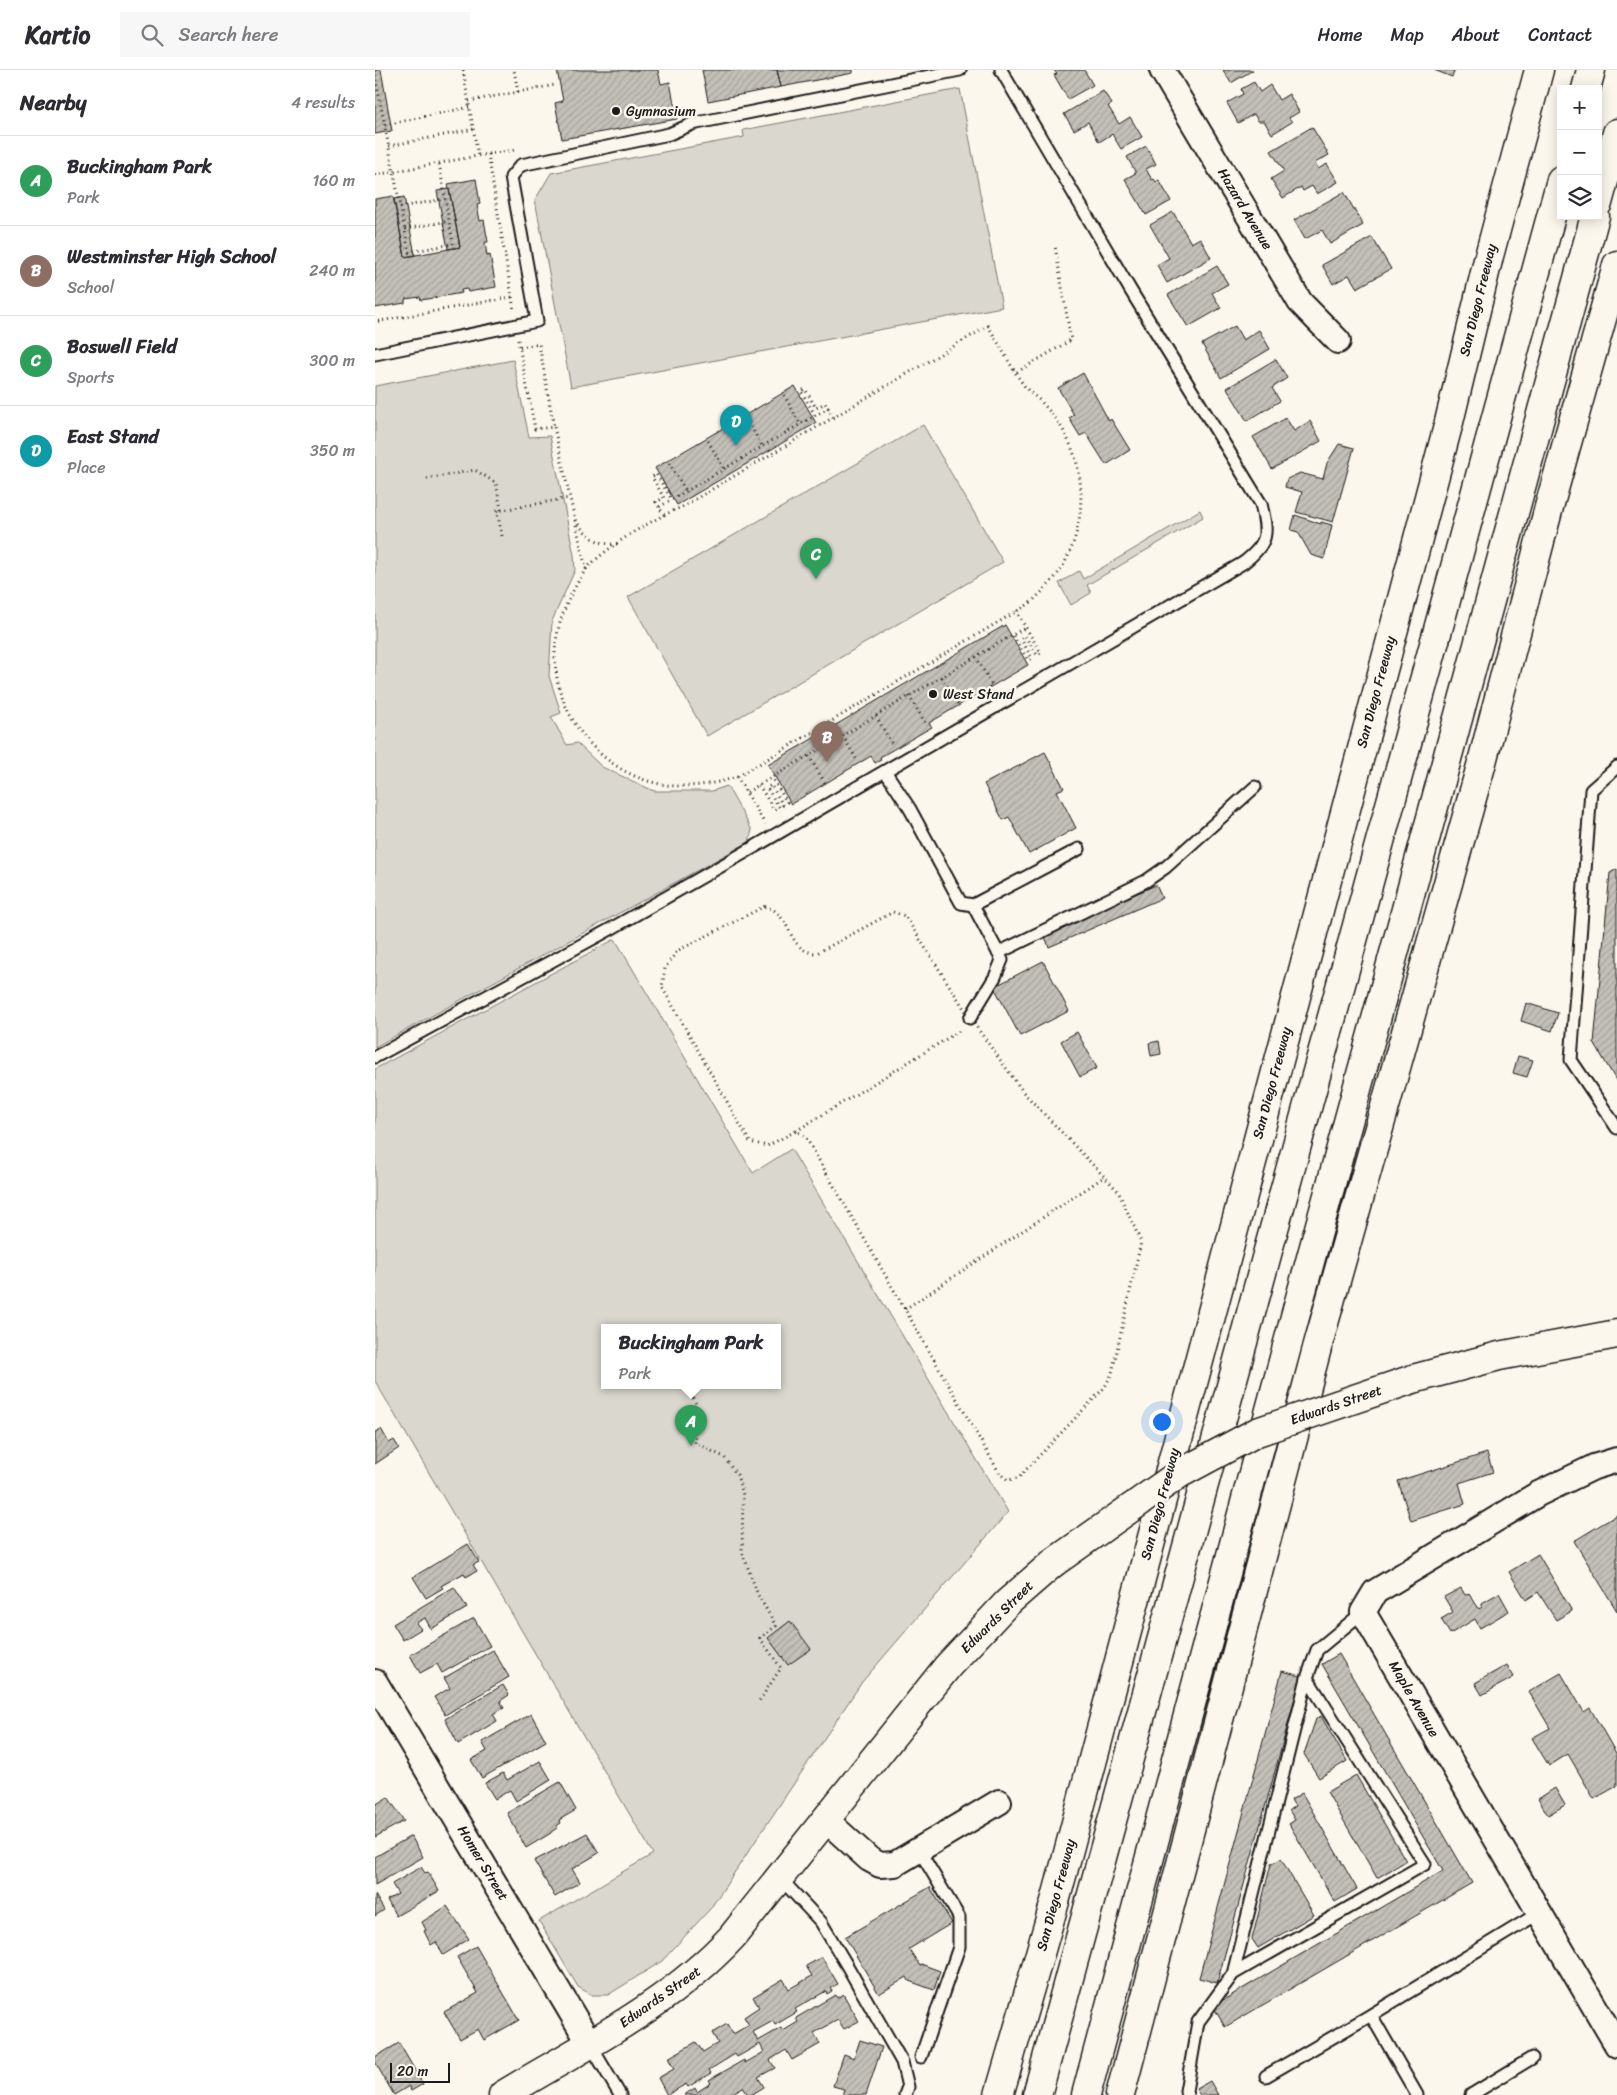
<!DOCTYPE html>
<html lang="en">
<head>
<meta charset="utf-8">
<style>
  :root { --surface:#fff; --page:#f7f7f7; --text:#2b2b33; --muted:#7c7c81; --line:#e1e1e2; --accent:#1c1c1c }
  body { margin:0; font-family:Sriracha,sans-serif; background:var(--page); color:var(--text) }
  .controls { position:absolute; right:15px; top:15px; display:grid; overflow:hidden; border-radius:0px; box-shadow:0 2px 12px #0003 }
  .controls button { width:45px; height:45px; display:grid; place-items:center; padding:0; border:0; border-bottom:1px solid var(--line); background:var(--surface); color:var(--text); font:25px sans-serif }
  .scale { position:absolute; left:15px; bottom:12px; width:60px; box-sizing:border-box; padding-left:5px; border:2px solid #1c1c1c; border-top:0; font-size:14px; line-height:18px; white-space:nowrap; color:#1c1c1c; -webkit-text-stroke:4px #fbf7ec; paint-order:stroke }
  .you { position:absolute; left:786px; top:1351px; width:18px; height:18px; margin:-12px; border:4px solid #fff; border-radius:50%; background:#1a73e8; box-shadow:0 0 0 8px #1a73e833 }
  .badge { display:grid; place-items:center; width:32px; height:32px; border-radius:50%; background:var(--accent); color:#fff; font-size:16px; font-weight:700 }
  .pin { position:absolute; translate:-50% -41px; filter:drop-shadow(0 1px 2px #0008) }
  .pin::after { content:''; position:absolute; top:26px; width:18px; height:15px; background:inherit; clip-path:polygon(0 0,100% 0,50% 100%) }
  .popup { position:absolute; left:226px; top:1254px; width:180px; height:65px; box-sizing:border-box; display:grid; place-content:center; border-radius:0px; background:var(--surface); filter:drop-shadow(0 1px 4px #0005); font-size:16px; white-space:nowrap; color:var(--muted) }
  .popup b { font-size:19px; color:var(--text) }
  .popup::after { content:''; position:absolute; left:50%; top:100%; margin-left:-10px; border:10px solid transparent; border-top-color:var(--surface) }
  .list { margin:0; padding:0; list-style:none }
  h2 { display:flex; justify-content:space-between; align-items:center; height:65px; margin:0; padding:0 20px; font-size:21px }
  h2 small { font-size:16px; font-weight:400; color:var(--muted) }
  .list li { display:grid; grid-template-columns:32px 1fr auto; gap:15px; align-items:center; box-sizing:border-box; height:90px; padding:0 20px; border-top:1px solid var(--line) }
  .list b { display:block; font-size:19px; white-space:nowrap }
  .list p { margin:0; font-size:16px; white-space:nowrap; color:var(--muted) }
  .list em { font-size:16px; font-style:normal; color:var(--muted) }
  .icon { flex:none; width:28px; height:28px; fill:none; stroke:currentColor; stroke-width:2; stroke-linecap:round; stroke-linejoin:round }
  .map { position:relative; flex:none; width:1242px; height:2025px; overflow:hidden }
  header { display:flex; align-items:center; gap:30px; box-sizing:border-box; height:70px; padding:0 25px; background:var(--surface); border-bottom:1px solid var(--line) }
  header strong { font-size:24px }
  nav { display:flex; gap:28px; margin-inline-start:auto; font-size:18px }
  .search { width:350px; height:45px; background:var(--page); display:flex; align-items:center; gap:12px; box-sizing:border-box; padding:0 18px; border-radius:0px; color:var(--muted); font-size:19px }
  main { display:flex }
  aside { flex:1; background:var(--surface) }
  .map>svg:first-child { display:block }
</style>
</head>
<body>
<header>
<strong>Kartio</strong>
<div class="search"><svg class="icon" aria-label="search" viewBox="0 0 24 24"><circle cx="10" cy="10" r="6"/><path d="M15 15l6 6"/></svg>Search here</div>
<nav><a>Home</a><a>Map</a><a>About</a><a>Contact</a></nav>
</header>
<main>
<aside>
<h2>Nearby<small>4 results</small></h2>
<ul class="list">
<li><span class="badge" style="background:#2e9e5b">A</span><div><b>Buckingham Park</b><p>Park</p></div><em>160 m</em></li>
<li><span class="badge" style="background:#8d6e63">B</span><div><b>Westminster High School</b><p>School</p></div><em>240 m</em></li>
<li><span class="badge" style="background:#2e9e5b">C</span><div><b>Boswell Field</b><p>Sports</p></div><em>300 m</em></li>
<li><span class="badge" style="background:#0f9aa8">D</span><div><b>East Stand</b><p>Place</p></div><em>350 m</em></li>
</ul>
</aside>
<div class="map">
<svg width="1242" height="2025" viewBox="0 0 1242 2025">
  <defs>
    <pattern id="building-hatch" width="6" height="6" patternUnits="userSpaceOnUse" patternTransform="scale(1.25)"><rect width="6" height="6" fill="#c3c0b8"/><path d="M-1 1l2-2M0 6l6-6M5 7l2-2" fill="none" stroke="#a7a49e"/></pattern>
  </defs>
  <rect width="100%" height="100%" fill="#fbf7ec"/>
  <filter id="ink" filterUnits="userSpaceOnUse"><feTurbulence type="fractalNoise" baseFrequency=".02" numOctaves="2"/><feDisplacementMap in="SourceGraphic" scale="10" xChannelSelector="R" yChannelSelector="G"/><feConvolveMatrix kernelMatrix="1 2 1 2 8 2 1 2 1" color-interpolation-filters="sRGB"/></filter>
  <g filter="url(#ink)">
    <!-- green -->
    <path fill="#dad7ce" stroke="#7b7a75" fill-rule="evenodd" d="M585,19l42,218 -431,80 -36,-187 16,-27 193,-36 -1,-7z
      M138,290l16,77 21,-1 24,119 1,15 -23,51 -3,55 12,37 -10,4 16,28 10,-2 25,24 52,24h58l15,-5 25,44 -3,12 -374,205v-661z
      M548,355l80,137 -296,174 -79,-139z
      M825,440l3,7 -116,68 4,8 -20,12 -12,-22 20,-12 4,8z
      M240,869l138,234 38,-24 217,363 -146,170 -152,227 -48,52 -54,34h-16l-14,-8 -39,-66 114,-67 -278,-473v-312zM230,1257h172v58h-172z"/>
    <!-- building -->
    <path fill="url(#building-hatch)" stroke="#1c1c1c" d="M0,0h6l11,61 -17,3z
      M182,0h101l3,14 9,-2 7,37 -115,20 -7,-36 8,-2z
      M327,0h75l4,17 -73,14z
      M402,0h76v3l-72,14z
      M679,0h30l9,15 -25,14 -14,-24 3,-1z
      M848,0h30l-22,13z
      M1059,0h21l-3,7z
      M879,12l6,10 10,-7 9,15 10,-6 10,18 -10,6 3,4 -20,12 -8,-13h-6l-4,-7 -16,9 -11,-20 16,-9 -2,-5z
      M728,21l9,13 -4,2 11,18 11,-7 12,20 -21,12 -9,-15 -13,8 -11,-20 -14,8 -10,-16z
      M937,57l17,28 -14,8 3,6 9,-5 11,18 -21,12 -5,-8 -9,5 -2,-4 -18,11 -12,-19 13,-8 -13,-20z
      M771,76l10,18 -10,5 6,11 2,-1 2,3 3,-2 12,21 -25,14 -21,-36 11,-6 -9,-16z
      M101,109l4,25 -3,1 3,16 4,-1 4,22h-3l2,14 3,-1 6,32 -28,5 -1,-3 -6,1 1,3 -41,7 -1,-3 -15,2v4l-30,5v-109l18,-3 12,61 55,-10 -12,-63z
      M74,119l11,58 -12,2 -11,-58z
      M969,122l19,33 -33,19 -8,-14 -17,9 -11,-19z
      M29,127l11,58 -10,2 -11,-58z
      M798,142l18,31 9,-5 11,20 -44,25 -10,-18 12,-7 -19,-33z
      M997,167l19,32 -34,19 -8,-13 -16,9 -11,-19z
      M842,196l11,18 -16,9 9,15 -33,19 -20,-32z
      M860,256l8,14 16,-10 11,19 -49,29 -19,-34z
      M901,289l11,19 -15,10 8,13 -33,20 -20,-33z
      M708,303l26,48 2,-2 19,31 -24,15 -20,-32 -6,3 -11,-18 5,-3 -16,-27z
      M420,316l21,37 -139,82 -22,-37z
      M911,348l8,13 16,-10 11,20 -49,28 -19,-32z
      M964,374l15,4 -21,74 -37,-10 6,-20 -17,-5 2,-8 13,-6 23,6 4,-16z
      M920,445l26,9v-2l11,3 -8,34 -13,-4 -13,-23 -7,-2z
      M630,555l23,40 -99,58 3,4 -52,30 1,3 -6,3 -4,-7 -80,48 -23,-39z
      M670,682l19,36 -7,3 19,37 -47,26 -20,-37 -6,3 -19,-36z
      M1242,799v213l-23,-39 16,-170z
      M781,815l6,13 -113,49 -5,-13z
      M668,891l26,50 -49,25 -26,-49z
      M1151,933l32,10 -6,18 -31,-10z
      M702,962l20,36 -17,9 -19,-36z
      M784,971l2,13 -10,2 -2,-13z
      M1143,986l15,4 -6,17 -14,-4z
      M6,1359l8,14 5,-3 5,8 -24,16v-32z
      M1112,1383l6,19 -34,11 6,21 -54,17 -13,-40z
      M1242,1445v96l-43,-70z
      M93,1474l11,18 -6,3 4,6 -11,6 -2,-4 -23,13 2,2 -17,10 -13,-21z
      M1163,1484l34,57 -16,9 -18,-28 -12,8 -17,-28z
      M79,1517l13,21 -36,21 -6,-11 -9,5 5,6 -18,11 -10,-16z
      M1086,1518l4,7 4,-2 10,16 3,-2v-4l17,-10 10,18 -29,17 -5,-9 -25,15 -9,-15 12,-7 -9,-15z
      M99,1548l16,28 -48,27 -5,-9 -17,9 -10,-18z
      M415,1551l21,28 -23,16 -20,-27z
      M118,1580l16,27 -64,38 -11,-18 16,-9 -6,-10z
      M964,1584l133,229 -247,144 -12,-21 230,-135 -121,-207z
      M1132,1595l7,12 -32,18 -7,-12z
      M907,1601l19,5 -84,307 -18,-5z
      M1186,1603l23,39 6,-4 27,47v31l-23,13 -26,-45 -19,12 -17,-28 18,-10 -21,-36z
      M128,1615l6,10 -9,6 4,7 -11,6 4,7 -39,23 -13,-25z
      M156,1644l15,27 -64,37 -11,-18 16,-9 -5,-9z
      M946,1646l26,45 -28,17 -15,-24 12,-35z
      M165,1691l11,19 -35,21 -6,-11 -15,9 -10,-16 18,-10 4,7z
      M981,1705l50,86 -29,17 -50,-86z
      M185,1712l16,28 -17,10 2,3 -5,3 1,2 -6,4v1l-25,15 -19,-35z
      M1180,1718l10,17 -17,10 -10,-16z
      M927,1723l55,96 -22,13 -46,-78 6,-4 -6,-10 6,-4 -4,-6z
      M13,1727l16,24 -29,16v-32z
      M212,1763l12,20 -27,16 8,13 -25,15 -21,-36z
      M36,1766l12,21 -48,28v-28z
      M906,1789l33,56 -56,33 -6,-9 19,-75z
      M46,1797l4,6 3,-1 11,19 -43,25 -9,-16 11,-6 -6,-10z
      M555,1817l22,36 -43,26 11,17 1,-2 19,7 -6,19 -25,-9 -2,-4 -28,17 -34,-57z
      M0,1825l9,15 -9,6z
      M72,1836l22,33 -26,16 -7,-13 -5,3 -7,-14 2,-1 -4,-8z
      M101,1876l43,74 -35,20 -6,-11 -18,10 -16,-27 34,-19 -21,-36z
      M447,1887l16,27 -8,4 2,3 -5,3 -1,-3 -31,18 2,3 -22,13 -2,-4 -20,11 5,9 23,-13 2,3 15,-9 -2,-4 39,-23 2,3 6,-4 16,27 -15,8 -6,-9 -24,13 6,11 -28,16 -6,-10 -16,10 5,8 -17,9 6,10 -13,8h-3l-5,-8 -14,8h-45l11,-7 2,4 14,-9 -2,-3 35,-20 1,3 19,-11 -4,-8 -23,13 -2,-3 -26,16 2,3 -23,14 -2,-3 -19,11 -9,-17 16,-9 -6,-11 28,-16 7,10 15,-9 -6,-10 15,-9 6,10 16,-9 -5,-8 15,-10 -6,-10 30,-18 6,10 23,-13 -6,-10z
      M485,1970l22,7 -16,48h-24l2,-6 -11,-3 11,-32 10,4z
      M24,1973l24,41 -12,7 -2,-5 -15,9 -19,-33v-5z
      M835,2011l8,14h-18l-4,-6z"/>
    <g fill="none" stroke-linecap="round" stroke-linejoin="round">
      <!-- service casing -->
      <g stroke="#1c1c1c" stroke-width="15">
        <path id="service" d="M0,284l162,-33 -26,-144 10,-12 148,-31 23,-10 268,-54
          M1242,697l-26,23 -20,270 46,68
          M510,701l25,38 51,94 12,2 106,-56
          M623,883l148,-72 20,-14 89,-80
          M595,948l25,-41 7,-17 -29,-55
          M0,987l232,-126 130,-74 506,-294c26,-20 25,-29 18,-59l-130,-213 -130,-221
          M544,1780l40,67v30l-38,110
          M404,1807l42,45 28,47 53,93 6,25 -3,8
          M858,1904l192,-110 -118,-186
          M215,1974l30,51
          M891,2006l105,-61
          M812,2025l-1,-4 12,-69 35,-48 74,-296 10,-28 46,-38
          M1042,2025l-46,-80 168,-102
          M1096,2025l61,-37"/>
      </g>
      <!-- minor casing -->
      <g stroke="#1c1c1c" stroke-width="28">
        <path id="minor" d="M787,0l138,232 38,39
          M1242,1390l-23,7 -56,27 -163,98 -12,20 254,433
          M0,1612l215,362
          M451,1750l43,39 11,6 15,-1 104,-62"/>
      </g>
      <!-- tertiary casing -->
      <g stroke="#1c1c1c" stroke-width="31">
        <path id="tertiary" d="M1038,1309l86,-23 118,-22
          M128,2025c79,-48 165,-89 229,-158l216,-271 59,-63 46,-40"/>
      </g>
      <!-- motorway casing -->
      <g stroke="#1c1c1c" stroke-width="31">
        <path id="motorway" d="M1211,19l5,-19
          M1223,133l19,-70
          M624,2025l57,-197 393,-1476 40,-166 50,-186
          M662,2025l524,-1915
          M711,2025l214,-797 295,-1082
          M745,2025l197,-747 164,-582 68,-259 68,-242"/>
      </g>
      <!-- path -->
      <path stroke="#1c1c1c" stroke-width="3" stroke-dasharray="1 4" stroke-linecap="butt" d="M88,0l15,86
        M0,5l34,177 44,-8 -14,-81
        M143,22l37,-7
        M94,31l49,-9 -4,-22
        M10,55l85,-18
        M14,76l85,-17
        M113,84l27,-4
        M0,105l113,-21 24,143 -137,25
        M25,137l45,-8
        M30,159l44,-8
        M137,227l2,14
        M143,270l17,89 19,-2 32,142c-17,26 -30,54 -31,85 -1,62 48,122 111,131 23,3 49,-1 71,-8l28,47
        M145,277l19,-3 15,83
        M642,302l54,-32 -16,-94
        M409,325l16,29
        M440,345l-14,-24 4,-2 11,19 9,-5 3,5
        M371,348l16,28
        M333,371l16,28
        M294,393l17,28
        M52,409l48,-9 21,13 5,27
        M284,437l-3,-5 8,-4 -12,-21 4,-3 16,26
        M289,445l-5,-8 169,-99 5,9
        M200,450c12,16 22,25 42,24
        M127,466l-5,-25 72,-13
        M211,499c22,-23 66,-50 96,-62l306,-181c13,20 24,44 38,62 5,6 12,10 17,16 11,11 20,24 26,38 18,37 15,86 -5,122 -9,16 -22,28 -35,40l-292,173
        M638,566l15,24 4,-2 -11,-19 4,-3 12,19 4,-2 -25,-42
        M601,587l16,28
        M567,607l16,27
        M534,626l17,28
        M501,646l17,30
        M468,666l15,26
        M434,686l16,27
        M384,715l15,25 5,-3 -12,-19 4,-3 12,20 4,-3 -15,-24
        M372,722l279,-165
        M390,836c4,2 8,3 11,6 16,13 15,41 41,41l76,-41 12,4 65,102 54,75 94,98 23,51 -29,131 -7,14 -87,91 -10,2 -8,-6 -195,-338 -9,-5 -29,15 -17,-4 -88,-155 3,-19 12,-17z
        M421,1061l165,-101
        M530,1239l199,-132
        M310,1315l12,20 -2,38 29,14 13,18 6,20 -1,57 16,43 18,31 -16,12 21,30 -22,33"/>
      <!-- service -->
      <use href="#service" stroke="#fbf7ec" stroke-width="11"/>
      <!-- minor -->
      <use href="#minor" stroke="#fbf7ec" stroke-width="24"/>
      <!-- tertiary -->
      <use href="#tertiary" stroke="#fbf7ec" stroke-width="28"/>
      <!-- motorway -->
      <use href="#motorway" stroke="#fbf7ec" stroke-width="28"/>
      <!-- tertiary-bridge casing -->
      <g stroke="#1c1c1c" stroke-width="31" stroke-linecap="butt">
        <path id="tertiary-bridge" d="M678,1493l126,-89 78,-42 156,-53"/>
      </g>
      <!-- tertiary-bridge -->
      <use href="#tertiary-bridge" stroke="#fbf7ec" stroke-width="28"/>
    </g>
  </g>
  <!-- markers -->
  <g fill="#1c1c1c" stroke="#fbf7ec" stroke-width="2">
    <circle cx="241" cy="41" r="5"/>
    <circle cx="558" cy="624" r="5"/>
  </g>
  <g text-anchor="middle" dominant-baseline="central" stroke-width="5" stroke-linejoin="round" paint-order="stroke">
    <!-- poi labels -->
    <g font-size="14" fill="#1c1c1c" stroke="#fbf7ec" text-anchor="start">
      <text x="251" y="41">Gymnasium</text>
      <text x="568" y="624">West Stand</text>
    </g>
    <!-- street labels -->
    <g font-size="14" fill="#1c1c1c" stroke="#fbf7ec">
      <text transform="translate(870 139) rotate(59)">Hazard Avenue</text>
      <text transform="translate(1103 230) rotate(-76)">San Diego Freeway</text>
      <text transform="translate(1001 622) rotate(-75)">San Diego Freeway</text>
      <text transform="translate(897 1013) rotate(-75)">San Diego Freeway</text>
      <text transform="translate(961 1335) rotate(-19)">Edwards Street</text>
      <text transform="translate(785 1434) rotate(-75)">San Diego Freeway</text>
      <text transform="translate(622 1547) rotate(-45)">Edwards Street</text>
      <text transform="translate(1039 1629) rotate(60)">Maple Avenue</text>
      <text transform="translate(108 1793) rotate(59)">Homer Street</text>
      <text transform="translate(681 1825) rotate(-75)">San Diego Freeway</text>
      <text transform="translate(285 1927) rotate(-35)">Edwards Street</text>
    </g>
  </g>
</svg>
<div class="controls">
<button>+</button>
<button>−</button>
<button><svg class="icon" aria-label="layers" viewBox="0 0 24 24"><path d="M12 4l9 5-9 5-9-5zM3 14l9 5 9-5"/></svg></button>
</div>
<div class="scale">20 m</div>
<div class="you"></div>
<div class="pin badge" style="left:316px;top:1376px;background:#2e9e5b">A</div>
<div class="popup"><b>Buckingham Park</b>Park</div>
<div class="pin badge" style="left:452px;top:692px;background:#8d6e63">B</div>
<div class="pin badge" style="left:441px;top:509px;background:#2e9e5b">C</div>
<div class="pin badge" style="left:361px;top:376px;background:#0f9aa8">D</div>
</div>
</main>
</body>
</html>
